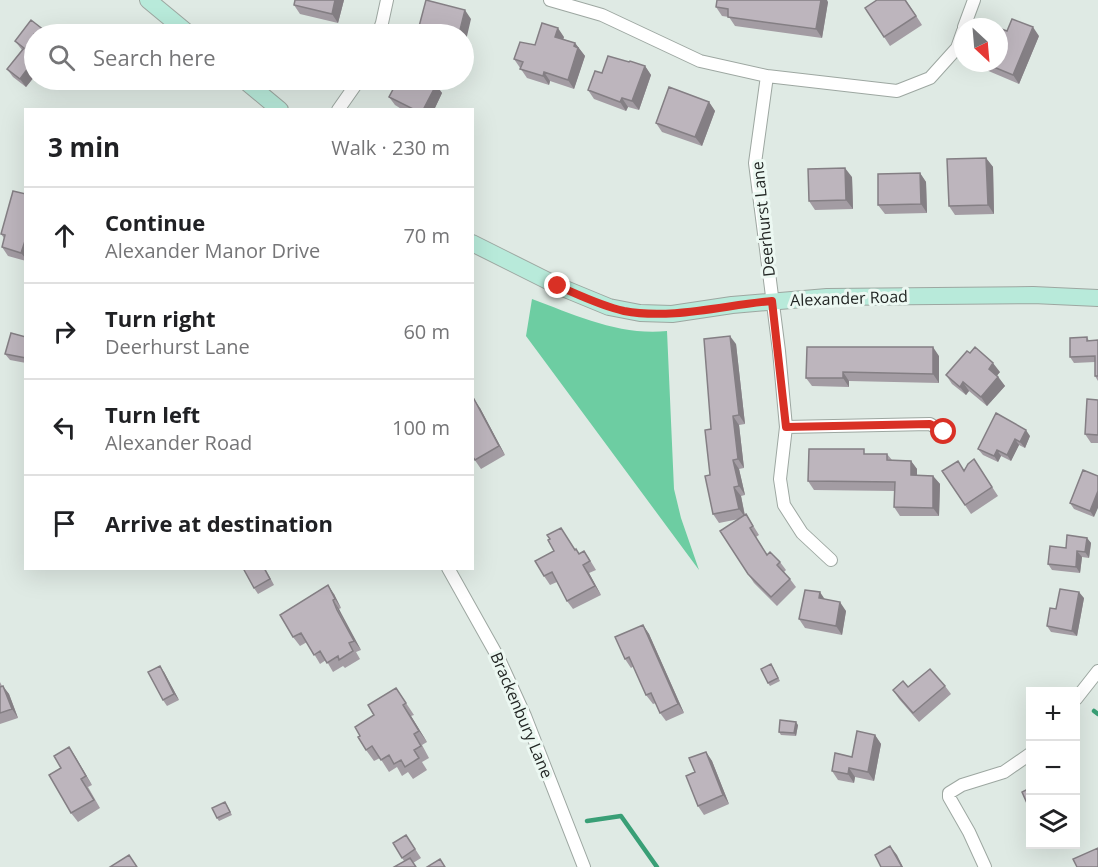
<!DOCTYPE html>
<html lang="en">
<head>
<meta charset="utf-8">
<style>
  :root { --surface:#fff; --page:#f6f6f6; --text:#202124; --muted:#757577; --line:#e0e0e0 }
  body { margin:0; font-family:"Open Sans",sans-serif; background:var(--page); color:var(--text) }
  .controls { position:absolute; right:18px; bottom:18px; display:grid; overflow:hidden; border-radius:0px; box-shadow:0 6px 24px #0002 }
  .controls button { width:54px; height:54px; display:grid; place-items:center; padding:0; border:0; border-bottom:2px solid var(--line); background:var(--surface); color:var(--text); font:30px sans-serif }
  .compass { position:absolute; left:954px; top:18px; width:54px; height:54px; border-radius:50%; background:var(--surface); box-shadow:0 6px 24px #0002; rotate:154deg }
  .stop { position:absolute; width:18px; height:18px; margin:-14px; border:4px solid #d93025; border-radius:50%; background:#fff }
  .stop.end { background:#d93025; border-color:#fff; box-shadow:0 2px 6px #0008 }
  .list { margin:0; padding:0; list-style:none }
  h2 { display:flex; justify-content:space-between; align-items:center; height:78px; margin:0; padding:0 24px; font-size:26px }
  h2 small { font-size:20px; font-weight:400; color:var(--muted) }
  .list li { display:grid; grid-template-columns:39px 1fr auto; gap:18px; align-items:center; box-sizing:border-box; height:96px; padding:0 24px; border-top:2px solid var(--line) }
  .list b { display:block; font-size:22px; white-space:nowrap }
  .list p { margin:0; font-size:20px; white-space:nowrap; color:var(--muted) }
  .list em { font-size:20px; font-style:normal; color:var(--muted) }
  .icon { flex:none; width:33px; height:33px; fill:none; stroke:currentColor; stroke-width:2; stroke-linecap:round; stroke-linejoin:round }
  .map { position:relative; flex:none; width:1098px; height:867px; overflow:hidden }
  .search { position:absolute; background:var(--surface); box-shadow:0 6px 24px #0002; left:24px; top:24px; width:450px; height:66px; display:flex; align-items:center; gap:15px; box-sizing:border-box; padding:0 21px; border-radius:33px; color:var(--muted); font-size:22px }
  .panel { position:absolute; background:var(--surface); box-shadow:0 6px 24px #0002; left:24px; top:108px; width:450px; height:462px; border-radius:0px }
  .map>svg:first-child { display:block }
</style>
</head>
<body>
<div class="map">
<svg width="1098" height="867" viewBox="0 0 1098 867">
  <rect width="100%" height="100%" fill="#dfeae4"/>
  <!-- green -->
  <path fill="#6dcda2" d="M532,299c43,16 88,37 135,32l7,158 7,29 18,52 -173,-234z"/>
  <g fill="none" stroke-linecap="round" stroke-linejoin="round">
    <!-- stream -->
    <path stroke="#399f76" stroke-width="4.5" d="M1094,711l4,3
      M587,821l34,-5 36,51"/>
    <!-- street casing -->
    <g stroke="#9da7a1" stroke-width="14">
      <path id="street" d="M550,0l52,15 98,46 67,15 130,15 33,-13 27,-30 6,-17
        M964,27l10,-27
        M378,34l4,-11 5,-23
        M767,76l-12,87 24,188 7,76 -6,52 4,26 18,28 29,27
        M338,110l21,-30
        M786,427l144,-3 13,8
        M448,568l51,91 26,57 59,151
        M1076,699l22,-28
        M985,867l-16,-35 -20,-35v-4l13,-8 42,-13 26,-18"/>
    </g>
    <!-- secondary casing -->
    <g stroke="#9da7a1" stroke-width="18">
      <path id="secondary" d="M148,0l41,34
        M244,80l36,30
        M472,243l86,43 51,21 31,6 32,1 60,-9 95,-8 206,-2 65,3"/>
    </g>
    <!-- street -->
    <use href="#street" stroke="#fff" stroke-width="12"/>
    <!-- secondary -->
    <use href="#secondary" stroke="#b8eada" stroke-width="16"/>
  </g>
  <!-- wall -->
  <path fill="#a39ca3" d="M295,0h49l-6,23 -38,-9 -6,-9z
    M906,0l16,25 -32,21 -25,-38z
    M828,2l-6,36 -87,-12 -6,-9 -7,-1 -6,-9z
    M34,34v43l-8,10 -13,-10 -6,-8 15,-19 -7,-9z
    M1039,36l-20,48 -40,-17 -3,-4h23z
    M564,37l-1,2 12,4 10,13 -11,33 -24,-8 -1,4 -22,-7 -13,-19 21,-14z
    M629,62l16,4 6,9 -12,35 -11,-3 -2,4 -32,-12 -6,-9 14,-17z
    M436,85l6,8 -8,17h-31l-8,-5 -6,-8z
    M709,102l6,9 -13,35 -40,-14 -6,-9z
    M986,158l7,9 1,47 -39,1 -6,-9z
    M920,173l6,9 1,31 -42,1 -7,-9z
    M852,177l1,32 -38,1 -6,-9z
    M26,194v67l-18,-5 -6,-9 2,-9 -3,-4z
    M26,337v26l-16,-3 -5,-6z
    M1087,337l2,4 9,-1v41l-3,-5v-14l-21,1 -4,-6z
    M736,344l9,80 -6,1 5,43 -5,1 6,26 -4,1 4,19 1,-1 13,21 -3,2 11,18 13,7 6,8 -2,2 6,7 6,8 -19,19 -23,-23 -6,-9 -9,-55 -20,4 -6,-9 -2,-85z
    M939,356v27l-90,-2v6l-37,-1 -6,-8z
    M1000,372l-3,3 8,11 -18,20 -18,-15 -3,4 -14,-11 -6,-9z
    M1098,400v43h-7l-6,-9z
    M480,408l25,47 -24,14 -9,-13z
    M1030,436l-5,12 -6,-3 -8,16 -10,-5 -3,6 -15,-7 -5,-6z
    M867,454h20l5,6 19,1 6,8v6l16,1 7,8 -1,32h-39l-6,-9 1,-16 -81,-1 -6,-9z
    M974,459l24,37 -27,18 -29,-43 22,-1z
    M1083,470l11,47 -20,-8 -4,-6z
    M567,537l8,13 1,-1 3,5 5,-3 6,9 6,10 -7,3 12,22 -28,14 -6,-8 -10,-19 -7,3 -6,-9 10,-25z
    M1087,538l4,5 -2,15 -7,-1 -2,16 -28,-3 -4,-6 18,-16z
    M265,568l9,17 -16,9 -4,-6z
    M334,594l7,14 -2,1 4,10 18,31 -5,2 4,7 -15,9 -2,-2 -10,6 -7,-12 -6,4 -13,-22 -7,4 -7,-9z
    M1084,598l-7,38 -26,-4 -4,-6 9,-17z
    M825,599l21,12 -4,24 -37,-7 -6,-9z
    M643,625l6,9 35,79 -18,8 -6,-8 -4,-10 -3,1 -7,-9 -12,-29 -3,2 -6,-9z
    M773,667l7,14 -10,5 -2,-3z
    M164,672l15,28 -12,6 -4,-6z
    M0,682l2,4 7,8 9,24 -18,6z
    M945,686l6,8 -32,28 -20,-23 -6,-9 15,-3z
    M396,688l18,27 -3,1 16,26 -5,3 7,13 -7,4 5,8 -14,9 -5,-7 -6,4 -5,-9 -8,5 -9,-14 -6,3 -8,-11 -6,-14 14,-21z
    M798,725l-2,11 -15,-1 -2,-3z
    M875,735l6,9 -7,37 -19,-4 -1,6 -16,-3 -6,-9 20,-14z
    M69,747l23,38 -4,2 12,21 -22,14 -7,-9 -10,-45z
    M706,752l6,9 17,43 -25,11 -6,-9 -3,-34z
    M227,805l5,10 -13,6 -2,-3z
    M393,843l19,1 9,14 -8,5 -9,-2z"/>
  <!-- shaded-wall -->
  <path fill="#847f84" d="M335,0h9l-6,23 -6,-9z
    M821,0h6l1,2 -6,36 -6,-9z
    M465,10l6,9 -7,30v-15h-5z
    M1033,27l6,9 -20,48 -6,-9z
    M558,28l6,9 -3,9 -6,-9z
    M575,43l10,13 -11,33 -6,-9z
    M34,60v17l-8,10 -6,-8z
    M645,66l6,9 -12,35 -7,-9z
    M544,72l6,9 -1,4 -6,-9z
    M436,85l6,8 -8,17h-11z
    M622,98l6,9 -2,4 -6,-9z
    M709,102l6,9 -13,35 -7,-9z
    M986,158l7,9 1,47 -6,-9z
    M845,168l7,9 1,32 -7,-9z
    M920,173l6,9 1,31 -6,-9z
    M26,238v21l-5,-6z
    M730,336l6,8 9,80 -6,-9z
    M933,347l6,9v27l-6,-9z
    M993,363l7,9 -5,6 -6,-9z
    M843,372l6,9v6l-6,-9z
    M998,377l7,9 -18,20 -6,-9z
    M963,382l6,9 -3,4 -6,-8z
    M474,399l6,9 25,47 -6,-9z
    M733,416l6,9 5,43 -6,-9z
    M1026,430l4,6 -5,12 -5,-6z
    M1015,439l4,6 -8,16 -4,-6z
    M997,450l4,6 -3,6 -4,-6z
    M733,460l6,9 6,26 -6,-9z
    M911,461l6,8v15l-6,-9z
    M933,476l7,8 -1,32 -6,-8z
    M734,487l7,9 4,21 -6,-8z
    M1098,491v17l-4,9 -4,-6z
    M1087,538l4,5 -2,15 -4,-6z
    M1077,551l5,6 -2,16 -4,-6z
    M583,565l6,8 12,22 -6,-9z
    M328,585l6,9 7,14 -6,-9z
    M820,592l6,9 -7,-3z
    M1079,592l5,6 -7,38 -5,-5z
    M333,600l6,9 22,41 -7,-9z
    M840,602l6,9 -4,24 -6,-9z
    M643,625l6,9 35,79 -6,-9z
    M160,666l4,6 15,28 -5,-6z
    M3,686l6,8 9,24 -6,-9z
    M403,705l8,11 16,26 -8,-11z
    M796,722l2,3 -2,11 -2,-3z
    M875,735l6,9 -7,37 -6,-9z
    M69,747l6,9 17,29 -6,-9z
    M706,752l6,9 17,43 -6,-9z
    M849,768l6,9 -1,6 -6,-9z
    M890,846l7,9 6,12h-1z"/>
  <!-- building -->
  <path fill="#bdb5bd" stroke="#847f84" stroke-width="1.5" d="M295,0h40l-3,14 -38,-9z
    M426,0l39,10 -6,24h-42z
    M717,0h104l-5,29 -88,-12v-8l-12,-2z
    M877,0h28l11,16 -32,21 -19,-29z
    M1012,19l21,8 -20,48 -29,-12h15v-35l8,3z
    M31,20l18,14h-15v26l-14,19 -13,-10 17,-21 -9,-7z
    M542,23l16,5 -3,9 20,6 -1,3 4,2 -10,32 -24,-8 -1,4 -23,-7 3,-7 -9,-3 6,-17 15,3z
    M987,23l11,4h-13z
    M608,56l21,6 1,-1 15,5 -13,35 -10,-3 -2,4 -32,-12 7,-19 7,2z
    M398,80h28l10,5 -13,25h-8l-26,-13z
    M669,87l40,15 -14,35 -39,-14z
    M986,158l2,47 -39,1 -2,-47z
    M845,168l1,32 -37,1 -1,-32z
    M920,173l1,31 -43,1v-31z
    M13,191l13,3v44l-5,15 -19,-6 3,-12 -4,-1z
    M11,333l15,4v21l-21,-4z
    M730,336l9,79 -6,1 5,43 -5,1 6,26 -5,1 5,22 -26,5 -8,-38 5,-1 -5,-45 6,-1 -7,-90z
    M1087,337v4l11,-1v36h-3v-20l-25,1v-19z
    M807,347h126v27l-90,-2v6h-37z
    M975,347l18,16 -4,6 9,8 -17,20 -18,-15 -3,5 -14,-12 21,-24 3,2z
    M474,399l25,47 -24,14 -3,-4v-56z
    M1087,399l11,1v35l-13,-1z
    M996,413l30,17 -6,12 -5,-3 -8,16 -10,-5 -3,6 -16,-7z
    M809,449h55v5h23v6l24,1v14l22,1v32l-39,-1 1,-25 -87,-1z
    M974,459l18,28 -27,18 -23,-34 16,-10 6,10 4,-7z
    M1083,470l15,6v15l-8,20 -20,-8z
    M746,514l7,12 -3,2 17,27 3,-3 10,10 -3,3 13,14 -19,18 -23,-23 -28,-43z
    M561,528l14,22 1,-1 3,5 5,-3 6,10 -7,4 12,21 -28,15 -15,-29 -8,4 -9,-15 19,-10 -6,-11 2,-1 -3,-4z
    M1067,535l20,3 -2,14 -8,-1 -1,16 -28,-3 2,-18 16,2z
    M243,568h21l6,11 -16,9z
    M328,585l7,14 -2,1 4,10 17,31 -5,2 4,8 -14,9 -1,-4 -11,7 -7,-12 -6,4 -13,-22 -8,4 -13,-22z
    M1060,589l19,3 -7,39 -25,-5 3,-18 6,1z
    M805,590l15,2 -1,6 21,4 -4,24 -37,-7z
    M643,625l35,79 -18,9 -9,-20 -5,2 -17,-38 -4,2 -10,-22z
    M771,664l7,14 -10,5 -7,-14z
    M160,666l14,28 -11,6 -15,-28z
    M930,669l15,17 -32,27 -20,-23 10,-9 5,6z
    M3,686l9,23 -12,4v-26z
    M396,688l10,15 -3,2 16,26 -5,3 7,12 -7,4 5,8 -14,9 -4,-7 -7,4 -5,-9 -8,5 -9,-14 -6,4 -8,-13 2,-1 -5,-9 19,-12 -6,-10z
    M780,720l16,2 -2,11 -15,-1z
    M857,731l18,4 -7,37 -19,-4 -1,6 -16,-3 3,-18 17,4z
    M69,747l17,29 -5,3 13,21 -23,13 -22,-38 12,-7 -7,-12z
    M706,752l17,43 -25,11 -12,-30 9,-4 -6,-14z
    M1030,788v22l-8,-18z
    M225,802l5,10 -13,6 -5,-10z
    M406,835l9,14 -13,9 -9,-15z
    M890,846l12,21h-21l-6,-12z
    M1098,848v19h-21l-4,-8z
    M129,855l8,12h-27z
    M410,858l6,9h-22z
    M440,859l5,8h-18z"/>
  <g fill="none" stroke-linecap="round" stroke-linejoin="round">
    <!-- route -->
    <path stroke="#d93025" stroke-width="8" d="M558,286c21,9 43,20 66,25 47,9 101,-6 148,-10l14,126 144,-3 14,8"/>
  </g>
  <g text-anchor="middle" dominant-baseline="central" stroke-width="6" stroke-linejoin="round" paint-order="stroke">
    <!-- street labels -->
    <g font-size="16" fill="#222624" stroke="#ecf8f2">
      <text transform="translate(763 219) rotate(-96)">Deerhurst Lane</text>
      <text transform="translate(849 298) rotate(-2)">Alexander Road</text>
      <text transform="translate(522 715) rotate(67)">Brackenbury Lane</text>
    </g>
  </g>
</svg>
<div class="controls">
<button>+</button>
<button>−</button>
<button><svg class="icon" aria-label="layers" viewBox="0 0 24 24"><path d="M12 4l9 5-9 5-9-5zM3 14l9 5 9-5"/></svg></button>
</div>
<svg class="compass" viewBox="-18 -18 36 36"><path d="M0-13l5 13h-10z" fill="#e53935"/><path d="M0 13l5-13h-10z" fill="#757577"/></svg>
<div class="stop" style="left:944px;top:432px"></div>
<div class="stop end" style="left:558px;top:286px"></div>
<div class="search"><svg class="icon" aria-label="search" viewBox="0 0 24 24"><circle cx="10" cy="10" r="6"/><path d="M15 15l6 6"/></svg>Search here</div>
<section class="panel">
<h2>3 min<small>Walk · 230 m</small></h2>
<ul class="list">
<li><svg class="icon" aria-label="ahead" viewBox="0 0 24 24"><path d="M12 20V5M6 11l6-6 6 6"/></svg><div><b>Continue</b><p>Alexander Manor Drive</p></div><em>70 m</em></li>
<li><svg class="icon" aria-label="right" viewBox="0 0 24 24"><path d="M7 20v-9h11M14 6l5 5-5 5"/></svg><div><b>Turn right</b><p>Deerhurst Lane</p></div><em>60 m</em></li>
<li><svg class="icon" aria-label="left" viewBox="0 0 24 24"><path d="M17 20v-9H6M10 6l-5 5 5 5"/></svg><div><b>Turn left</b><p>Alexander Road</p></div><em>100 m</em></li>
<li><svg class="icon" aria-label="arrive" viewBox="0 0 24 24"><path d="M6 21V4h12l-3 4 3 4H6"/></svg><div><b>Arrive at destination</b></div></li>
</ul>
</section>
</div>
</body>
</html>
